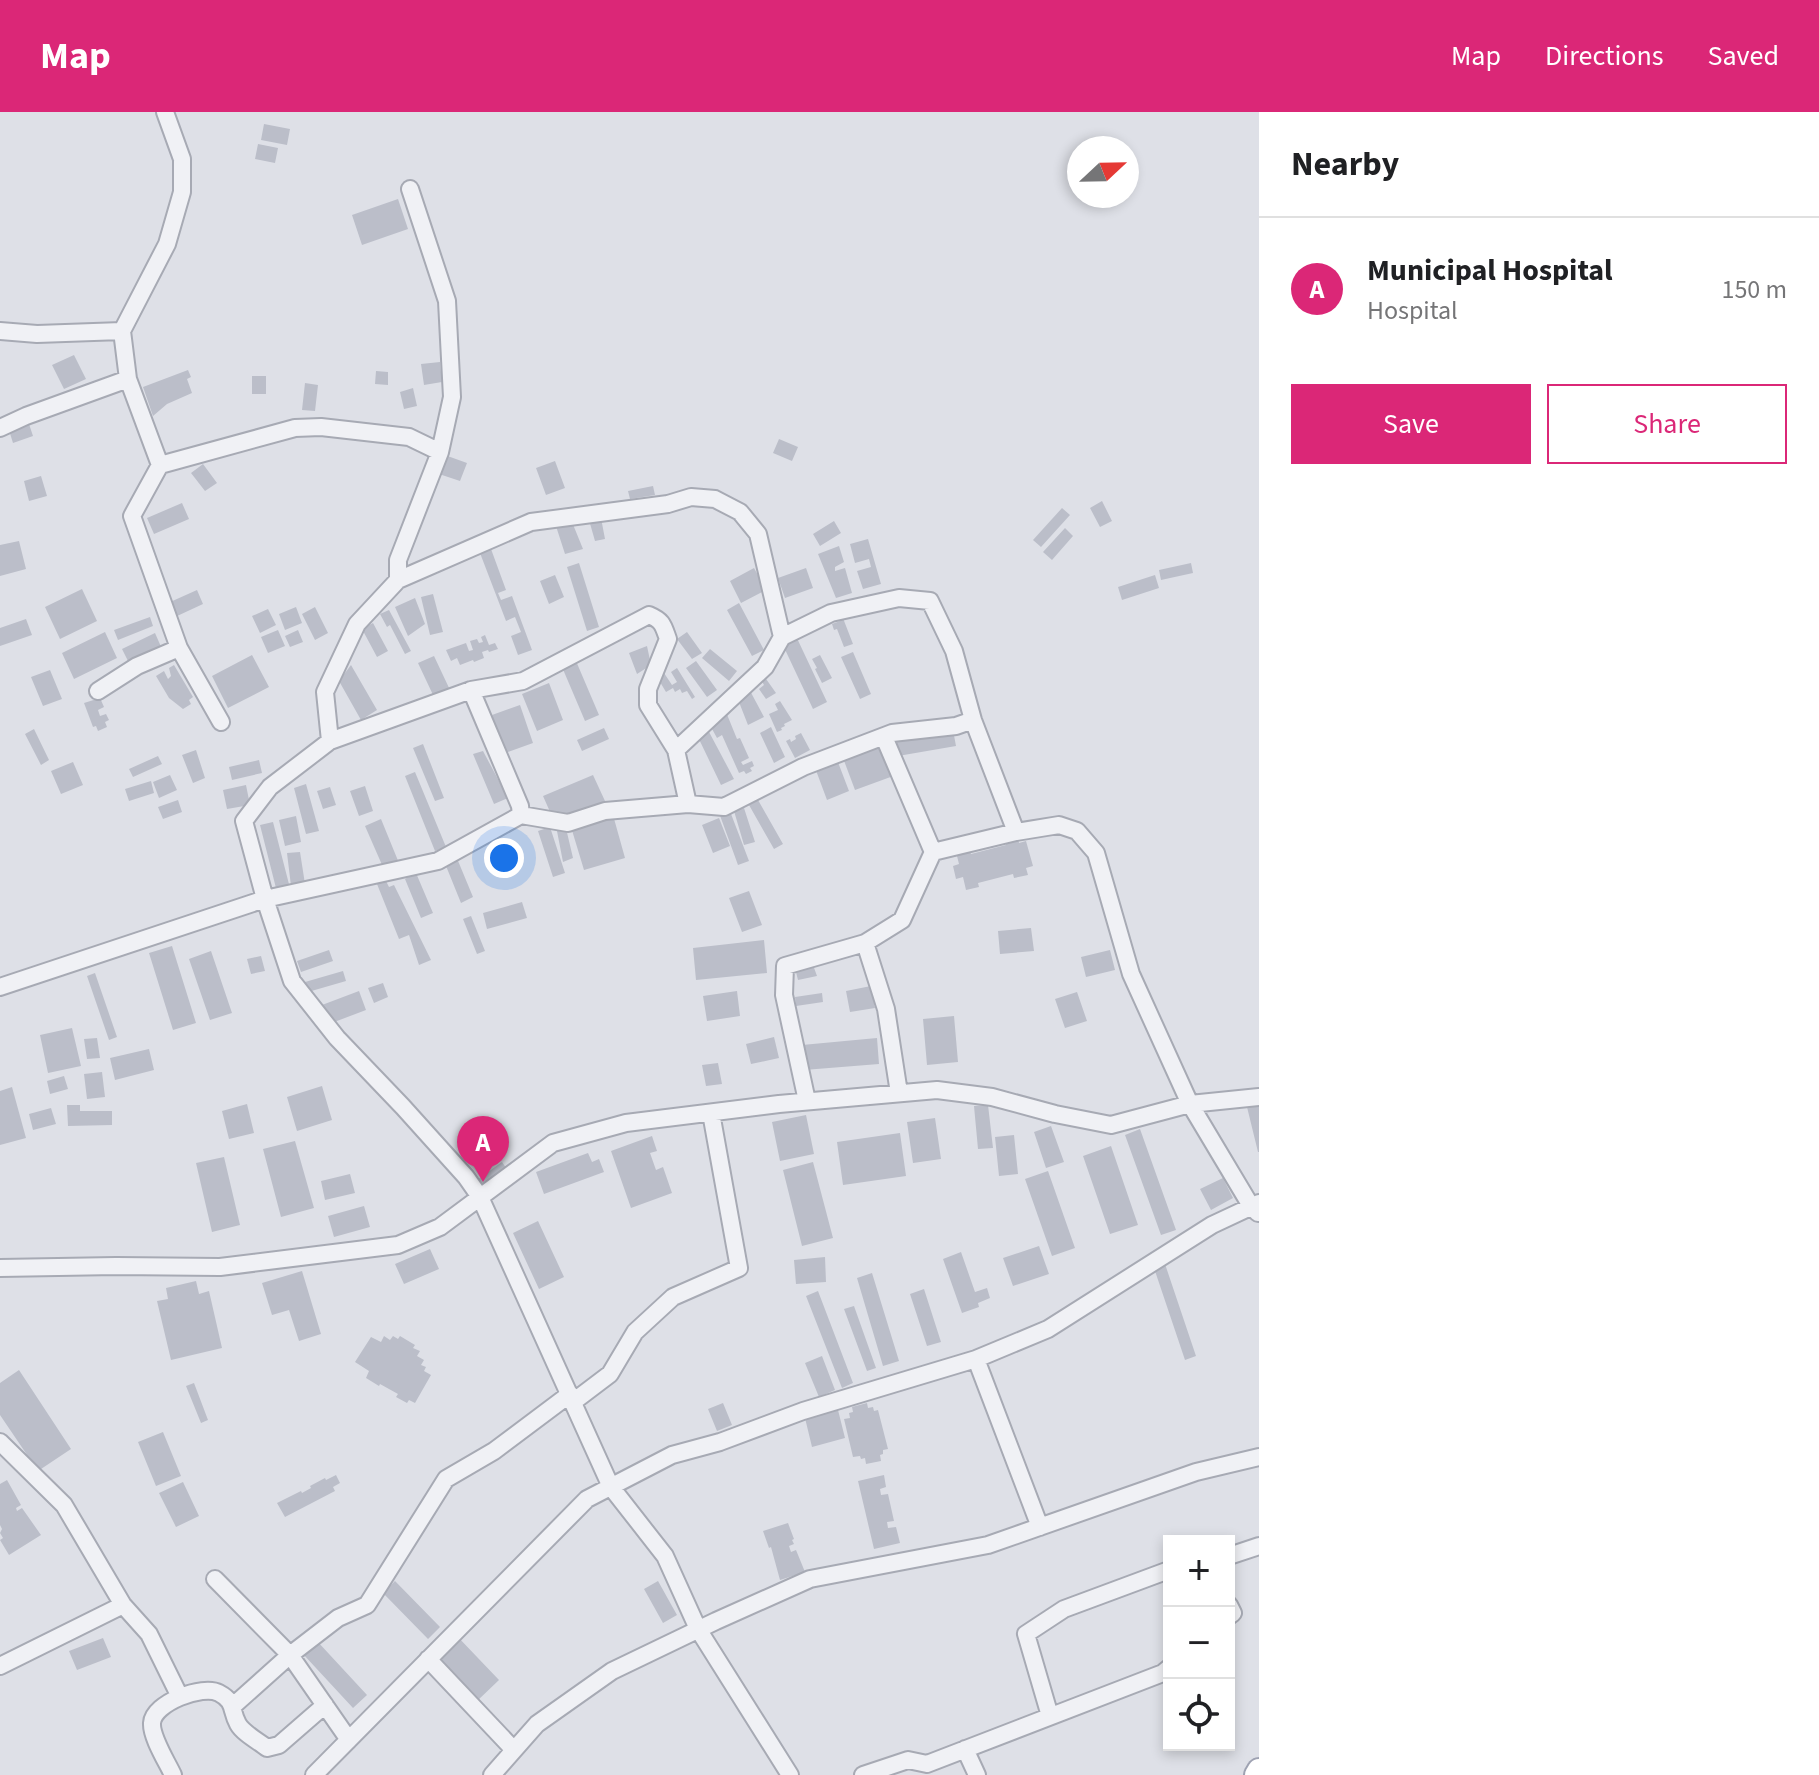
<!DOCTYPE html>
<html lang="en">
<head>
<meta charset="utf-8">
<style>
  :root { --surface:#fff; --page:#f2f2f2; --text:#202124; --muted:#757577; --line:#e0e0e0; --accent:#db2777 }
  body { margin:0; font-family:"Source Sans 3",sans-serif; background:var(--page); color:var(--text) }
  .controls { position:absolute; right:24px; bottom:24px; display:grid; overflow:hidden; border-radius:0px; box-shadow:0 4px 12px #0003 }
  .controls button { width:72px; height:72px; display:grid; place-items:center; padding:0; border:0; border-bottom:2px solid var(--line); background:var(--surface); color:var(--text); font:40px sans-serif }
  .compass { position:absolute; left:1067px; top:24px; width:72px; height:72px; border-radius:50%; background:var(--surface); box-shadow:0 4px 12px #0003; rotate:68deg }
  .you { position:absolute; left:504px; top:746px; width:28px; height:28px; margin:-20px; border:6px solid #fff; border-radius:50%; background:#1a73e8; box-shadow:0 0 0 12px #1a73e833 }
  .badge { display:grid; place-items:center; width:52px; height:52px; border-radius:50%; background:var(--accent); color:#fff; font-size:26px; font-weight:700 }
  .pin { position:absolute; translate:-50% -66px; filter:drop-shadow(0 2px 4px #0008) }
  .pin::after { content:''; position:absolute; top:42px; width:28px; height:24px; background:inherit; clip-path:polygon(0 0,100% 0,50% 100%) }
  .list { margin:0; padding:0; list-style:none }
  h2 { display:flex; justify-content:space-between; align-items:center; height:104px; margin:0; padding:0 32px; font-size:34px }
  h2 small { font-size:26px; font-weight:400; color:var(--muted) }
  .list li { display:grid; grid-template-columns:52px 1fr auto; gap:24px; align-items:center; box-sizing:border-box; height:144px; padding:0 32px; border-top:2px solid var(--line) }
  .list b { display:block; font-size:30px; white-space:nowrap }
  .list p { margin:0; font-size:26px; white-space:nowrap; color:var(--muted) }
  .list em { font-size:26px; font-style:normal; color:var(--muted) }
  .actions { display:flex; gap:16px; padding:24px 32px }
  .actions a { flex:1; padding:18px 0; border:2px solid var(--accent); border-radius:0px; text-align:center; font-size:28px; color:var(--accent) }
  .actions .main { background:var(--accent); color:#fff }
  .icon { flex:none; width:44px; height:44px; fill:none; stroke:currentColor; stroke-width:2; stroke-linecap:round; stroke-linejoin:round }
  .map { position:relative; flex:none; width:1259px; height:1663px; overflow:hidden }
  header { display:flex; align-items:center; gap:48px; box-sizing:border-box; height:112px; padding:0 40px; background:var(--accent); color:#fff }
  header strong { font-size:38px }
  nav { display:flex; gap:44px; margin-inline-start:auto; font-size:28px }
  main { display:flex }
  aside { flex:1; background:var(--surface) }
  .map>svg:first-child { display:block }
</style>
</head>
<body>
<header>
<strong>Map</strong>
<nav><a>Map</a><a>Directions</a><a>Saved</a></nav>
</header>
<main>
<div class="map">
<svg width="1259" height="1663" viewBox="0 0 1259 1663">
  <rect width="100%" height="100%" fill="#dee0e7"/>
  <!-- building -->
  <path fill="#bbbec9" d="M264,12l26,5 -3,16 -26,-5z
    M258,32l20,4 -3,15 -20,-4z
    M398,87l10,30 -46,16 -10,-30z
    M74,243l12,24 -22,10 -12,-24z
    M440,250l2,20 -18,3 -3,-21z
    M188,258l3,7 -4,2 5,14 -25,11 -14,12 -10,-29z
    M376,259l12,1v13l-13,-1z
    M252,264h14v18h-14z
    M305,271l13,2 -3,26 -13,-1z
    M413,276l4,18 -13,3 -4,-17z
    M28,309l5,15 -20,7 -5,-16z
    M779,327l19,8 -6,14 -19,-8z
    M442,342l25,9 -7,18 -24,-8z
    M555,349l10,27 -19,7 -10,-27z
    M203,352l14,19 -12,8 -14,-18z
    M41,364l6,20 -18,5 -5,-20z
    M653,374l2,9 -25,4 -2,-8z
    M1102,389l10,20 -12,6 -10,-19z
    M182,391l7,16 -35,15 -7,-16z
    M1062,396l8,7 -29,32 -8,-7z
    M601,406l4,21 -10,2 -6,-21z
    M834,409l7,12 -21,13 -7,-12z
    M572,410l11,27 -18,5 -10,-31z
    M1065,416l8,8 -21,24 -9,-8z
    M868,427l13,45 -18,5 -6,-18 14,-4 -2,-8 -14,4 -5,-19z
    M19,429l7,28 -26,7v-31z
    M839,434l5,16 -9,5v4l10,-3 7,25 -16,5 -18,-44z
    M491,437l15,41 -8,3 3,7 11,-4 20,54 -14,5 -7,-19 10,-4 -6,-15 -9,4 -26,-68z
    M579,451l20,64 -12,4 -20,-64z
    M1191,451l2,10 -32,7 -2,-10z
    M754,456l12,22 -25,13 -11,-22z
    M806,456l7,20 -28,10 -7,-20z
    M555,463l9,22 -15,7 -9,-23z
    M1155,463l4,13 -37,12 -4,-13z
    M82,477l15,32 -37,18 -15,-32z
    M197,478l6,14 -28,13 -7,-14z
    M433,482l10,38 -13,3 -9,-38z
    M415,486l10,26 -17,12 -13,-29z
    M739,491l25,47 -12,6 -25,-46z
    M296,495l6,16 -17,7 -6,-16z
    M315,495l13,26 -13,7 -13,-26z
    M268,497l8,16 -16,8 -8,-17z
    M389,498l22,41 -6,3 -15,-29 -3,2 -7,-13z
    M841,501l12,31 -9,3 -7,-18 -3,1 -2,-6 8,-3 -2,-7z
    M150,505l3,9 -35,14 -4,-10z
    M26,507l6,16 -32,11v-18z
    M373,511l15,28 -11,6 -15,-28z
    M278,518l7,16 -17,7 -7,-16z
    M298,518l5,12 -13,5 -5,-11z
    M105,520l12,26 -43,21 -12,-26z
    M687,520l15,21 -10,6 -15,-20z
    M155,521l7,16 -32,16 -8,-16z
    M795,522l32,68 -14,7 -32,-68z
    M485,523l4,10 6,-2 3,6 -9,3 -1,-2 -6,2 2,6 -10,4 -1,-2 -13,5 -3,-7 -6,3 -5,-11 20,-7 3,8 4,-1 -3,-9 7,-2 2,4 4,-1 -2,-5z
    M647,534l4,19 -14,9 -8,-21z
    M710,537l27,22 -8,10 -27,-23z
    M853,540l18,42 -11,5 -19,-42z
    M252,543l17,32 -41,21 -16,-32z
    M820,543l12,23 -10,5 -7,-14 2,-1 -5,-9z
    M434,544l16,34 -16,7 -16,-34z
    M576,549l23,54 -14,6 -23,-54z
    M696,549l21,29 -10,7 -21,-29z
    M174,553l19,32 -4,3 2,4 -8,5 -14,-11 -13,-22 8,-5 4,8 3,-3 -2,-8z
    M351,553l26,45 -16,10 -22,-39z
    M677,556l18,29 -3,2 -5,-8 -5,2 -2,-4 -5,3 -2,-4 -7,4 -9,-15 7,-4 8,12 5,-3 -6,-10z
    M50,558l12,29 -19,7 -12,-29z
    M764,564l12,17 -10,6 -7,-10 5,-4 -4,-7z
    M549,571l14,37 -26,11 -15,-37z
    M748,575l16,30 -16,8 -11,-28z
    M100,586l4,9 -6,3 2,6 6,-2 3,6 -4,2 2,5 -9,4 -2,-5 -3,1 -9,-24z
    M780,589l12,19 -8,4 1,2 -4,2 1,2 -5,2 -8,-18 9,-4 -3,-6z
    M520,593l13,38 -28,10 -13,-38z
    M726,600l11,27 3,-1 9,20 -8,4 2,3 9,-4 2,5 -4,2 2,3 -6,3 -2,-3 -5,2 -17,-38 -5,3 -6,-11z
    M771,615l14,30 -11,6 -14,-30z
    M604,616l5,11 -27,12 -5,-11z
    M34,617l15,31 -8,5 -16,-31z
    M708,618l26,49 -13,6 -24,-50z
    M953,618l3,16 -58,10 -3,-16z
    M801,621l9,17 -15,8 -9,-17 4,-2 1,3 5,-3 -1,-3z
    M884,631l12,32 -41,15 -12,-32z
    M423,632l21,54 -9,3 -22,-53z
    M196,638l9,28 -12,5 -11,-28z
    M483,639l25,47 -14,6 -21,-50z
    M158,644l4,8 -29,13 -4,-8z
    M836,645l13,34 -22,9 -13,-35z
    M259,648l3,13 -30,7 -3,-13z
    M73,650l10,23 -22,9 -10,-23z
    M415,660l31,75 -11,4 -30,-75z
    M170,663l7,15 -18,8 -6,-16z
    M593,663l12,26 -50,22 -12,-27z
    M151,669l3,12 -25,8 -4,-12z
    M306,672l13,47 -13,3 -12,-46z
    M246,673l4,20 -23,4 -4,-19z
    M365,674l8,25 -14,5 -9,-25z
    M330,675l6,18 -13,4 -6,-18z
    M178,688l4,12 -19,7 -5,-12z
    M758,688l25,44 -9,5 -25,-44z
    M728,694l21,55 -11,4 -20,-55z
    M744,696l11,34 -11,3 -10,-34z
    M613,703l12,43 -41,12 -13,-43z
    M296,704l5,26 -16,4 -6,-26z
    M719,706l11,28 -17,7 -11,-28z
    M381,707l20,49 -15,6 -21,-48z
    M273,710l18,70 -13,4 -18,-71z
    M565,712l8,34 -10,4 -7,-36z
    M550,715l15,46 -12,4 -15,-46z
    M1018,725l1,6 7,-2 7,25 -7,2 2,7 -14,3 -1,-4 -35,9 1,4 -13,3 -3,-13 -7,2 -3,-13 6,-2 -3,-12 13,-3 2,5 35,-9 -1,-5z
    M300,740l5,32 -14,2 -4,-33z
    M456,744l17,41 -12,6 -17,-42z
    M416,761l17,40 -12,5 -16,-39z
    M386,769l3,6 5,-2 37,75 -12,5 -10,-30 -10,4 -22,-55z
    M749,779l13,34 -20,7 -13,-34z
    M522,790l5,16 -40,11 -4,-16z
    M471,804l14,35 -8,3 -14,-35z
    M1031,816l3,23 -34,3 -2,-23z
    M764,828l3,33 -71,7 -3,-32z
    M172,834l24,77 -23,7 -24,-77z
    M329,838l4,11 -32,11 -4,-11z
    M1110,838l5,20 -29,7 -5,-20z
    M211,839l21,62 -22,7 -21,-61z
    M261,844l4,15 -14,3 -4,-15z
    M813,853l4,11 -19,4 -3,-12z
    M343,859l3,10 -38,11 -3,-10z
    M95,861l22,64 -8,3 -22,-64z
    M383,871l5,14 -14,6 -6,-15z
    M871,874l4,22 -25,4 -4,-21z
    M359,879l7,19 -37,14 -7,-19z
    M737,879l3,25 -33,5 -4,-25z
    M1077,880l10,29 -22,7 -10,-29z
    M822,881l1,9 -27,4 -1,-9z
    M954,904l4,46 -31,3 -4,-46z
    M72,916l9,38 -33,7 -8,-38z
    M774,925l5,21 -28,6 -5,-20z
    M97,926l3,20 -13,1 -3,-20z
    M877,926l2,26 -75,6 -2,-25z
    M149,937l5,21 -39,10 -5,-22z
    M718,951l4,21 -16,2 -4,-21z
    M102,960l3,25 -18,2 -3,-25z
    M64,964l4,13 -18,5 -3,-13z
    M322,974l10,34 -35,11 -10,-34z
    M12,975l14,51 -26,7v-54z
    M247,992l7,29 -25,6 -7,-28z
    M1259,992v48h-1l-11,-45z
    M67,993h13v6h32v14l-44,1z
    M988,993l5,43 -15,1 -4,-43z
    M51,996l5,16 -23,6 -4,-16z
    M806,1003l8,39 -34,7 -8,-39z
    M935,1006l6,41 -28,4 -6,-41z
    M1051,1014l13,36 -18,6 -12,-36z
    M1140,1017l36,101 -15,5 -36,-100z
    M900,1021l6,43 -63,9 -6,-43z
    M1014,1023l4,39 -19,2 -4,-39z
    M652,1024l5,15 -7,2 6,17 7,-3 9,26 -41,15 -20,-57z
    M295,1029l19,67 -33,9 -18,-68z
    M1111,1034l27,79 -28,9 -27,-78z
    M588,1041l4,9 7,-3 5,13 -60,22 -8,-22z
    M224,1045l16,68 -28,7 -16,-69z
    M502,1050l7,10 -24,18 -8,-10z
    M813,1050l20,76 -31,8 -19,-76z
    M1048,1059l27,77 -23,8 -27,-77z
    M350,1062l5,19 -30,7 -4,-19z
    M1223,1066l10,20 -22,12 -11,-21z
    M364,1094l6,21 -36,10 -6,-21z
    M538,1109l26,56 -25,12 -26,-56z
    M1039,1134l10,28 -36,12 -10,-28z
    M430,1137l9,20 -35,15 -9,-20z
    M961,1140l14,40 12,-4 3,10 -12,5 1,4 -17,6 -19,-54z
    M825,1145l1,25 -30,2 -2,-24z
    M1165,1152l31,92 -11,4 -31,-92z
    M302,1159l19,63 -22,7 -10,-31 -17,5 -10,-32z
    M872,1161l27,88 -16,5 -26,-88z
    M196,1169l3,13 10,-3 13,57 -51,12 -14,-59 11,-2 -2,-11z
    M924,1177l17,53 -14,4 -17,-52z
    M818,1179l35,92 -11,5 -36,-92z
    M854,1194l22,62 -9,3 -23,-62z
    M384,1224l6,4 3,-4 5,3 2,-3 15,9 -2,3 7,3 -3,5 7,4 -3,5 5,2 -2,4 7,4 -16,28 -6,-3 -2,3 -11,-6 2,-3 -18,-10 -1,2 -13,-8 3,-7 -14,-9 16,-25 10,5z
    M822,1244l13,34 -16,7 -14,-34z
    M19,1258l52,79 -33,22 -38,-56v-32z
    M194,1271l14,37 -7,3 -15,-37z
    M723,1291l9,22 -15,6 -9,-22z
    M867,1291l1,5 5,-1 1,4 4,-1 10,39 -5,1v4l-3,1 1,6 -15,3 -1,-6 -4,1 -1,-3 -7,1 -9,-38 6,-1 -1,-5 4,-1 -1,-5z
    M838,1298l7,28 -33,9 -7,-29z
    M163,1320l18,44 -25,10 -18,-44z
    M336,1363l4,8 -7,4 2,4 -50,26 -8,-14 24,-12 1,2 9,-5 -1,-2 15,-8 1,2z
    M884,1363l2,12 -6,2 1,6 7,-1 6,27 -7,1 1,6 8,-1 4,16 -26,6 -16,-68z
    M7,1368l14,25 -5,3 1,3 5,-3 19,27 -32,20 -9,-15 3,-2 -3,-5 2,-4 -2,-4v-41z
    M183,1370l16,34 -23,11 -17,-34z
    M788,1411l6,16 -2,1 2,4 -5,2 2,6 5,-2 9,22 -25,8 -9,-33 -2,1 -6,-17z
    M395,1469l45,46 -12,12 -45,-46z
    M658,1469l19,34 -14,8 -19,-34z
    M456,1523l43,45 -23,22 -43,-45z
    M103,1526l8,19 -34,13 -8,-19z
    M317,1529l50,54 -14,13 -50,-54z"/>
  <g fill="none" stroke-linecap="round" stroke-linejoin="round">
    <!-- minor casing -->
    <g stroke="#a7aab4" stroke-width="20">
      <path id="minor" d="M0,219l37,3 85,-3
        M0,316l26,-12 102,-37
        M160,353l-32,-86 -6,-48 45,-87 15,-52v-33l-17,-47
        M398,468v-20l42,-108 12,-55 -5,-96 -37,-112
        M471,578l52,-9 126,-66c14,6 14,10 19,24l-20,50v16l28,45 12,54
        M98,579l39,-25 42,-18
        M221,610l-42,-74 -47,-132 28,-51 135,-37 26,-1 88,10 31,15
        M330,629l-5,-49 32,-68 41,-44 133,-58 137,-18 23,-7 24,2 25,13 18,22 24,103
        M676,638l89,-83 17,-30 49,-24 68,-15 31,3 24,50 19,69 43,112
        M521,703l-1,-9 -49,-116 -141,51 -60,46 -26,34 21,78 27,82 45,57 66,69 63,70 14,20 131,290 54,69 33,73 92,146
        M933,740l83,-20 43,-7 18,6 19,22 35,121 59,130 61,102 7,7
        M865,831l21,66 13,84
        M0,875l265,-88 173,-38 83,-46 47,8 37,-12 83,-7 36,3 79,-40 89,-34 64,-7 17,-6
        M807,989l-23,-106 1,-29 80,-23 37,-23 31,-68 -49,-115
        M0,1156l116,-2 104,1 178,-22 42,-18 113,-84 73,-20 153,-19 158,-14 55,7 63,17 56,11 79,-21 69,-7
        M976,1247l64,168
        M573,1290l37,-28 25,-42 38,-35 66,-29 -28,-155
        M0,1330l64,63 59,100 26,29 31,63
        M1229,1444l30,-10
        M215,1467l75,76 59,85
        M1229,1493l4,8 -4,3
        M428,1547l86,91
        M0,1554l123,-61
        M233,1594l57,-51 48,-37 29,-13 79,-126 48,-28 76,-57
        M1050,1604l-24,-82 38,-25 105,-39
        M965,1637l12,26
        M173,1663c-6,-13 -22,-38 -21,-52 1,-20 51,-39 67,-30 17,9 11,17 19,31 5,9 20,17 29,24l12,-3 46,-40
        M314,1663l273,-276 85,-44 48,-13 83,-31 173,-52 72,-30 164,-104 47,-22
        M492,1663l45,-51 75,-53 104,-50 94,-42 178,-34 208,-73 63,-15
        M863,1663l45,-15 19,4 236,-91 6,-5"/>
    </g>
    <!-- major casing -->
    <g stroke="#9ea2b2" stroke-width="26">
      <path id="major" d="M1256,1663l3,-5"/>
    </g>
    <!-- minor -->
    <use href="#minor" stroke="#f0f1f5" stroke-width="16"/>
    <!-- major -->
    <use href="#major" stroke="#fff" stroke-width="22"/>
  </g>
</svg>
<div class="controls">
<button>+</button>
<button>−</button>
<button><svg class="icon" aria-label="locate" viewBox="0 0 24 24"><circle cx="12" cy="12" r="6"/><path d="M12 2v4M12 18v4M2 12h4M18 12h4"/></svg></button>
</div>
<svg class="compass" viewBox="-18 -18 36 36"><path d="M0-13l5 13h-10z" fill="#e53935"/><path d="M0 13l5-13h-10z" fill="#757577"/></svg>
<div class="you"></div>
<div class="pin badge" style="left:483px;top:1070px">A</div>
</div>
<aside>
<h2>Nearby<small></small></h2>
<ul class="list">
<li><span class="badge">A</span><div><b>Municipal Hospital</b><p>Hospital</p></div><em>150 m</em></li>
</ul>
<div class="actions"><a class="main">Save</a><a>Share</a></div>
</aside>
</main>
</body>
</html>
